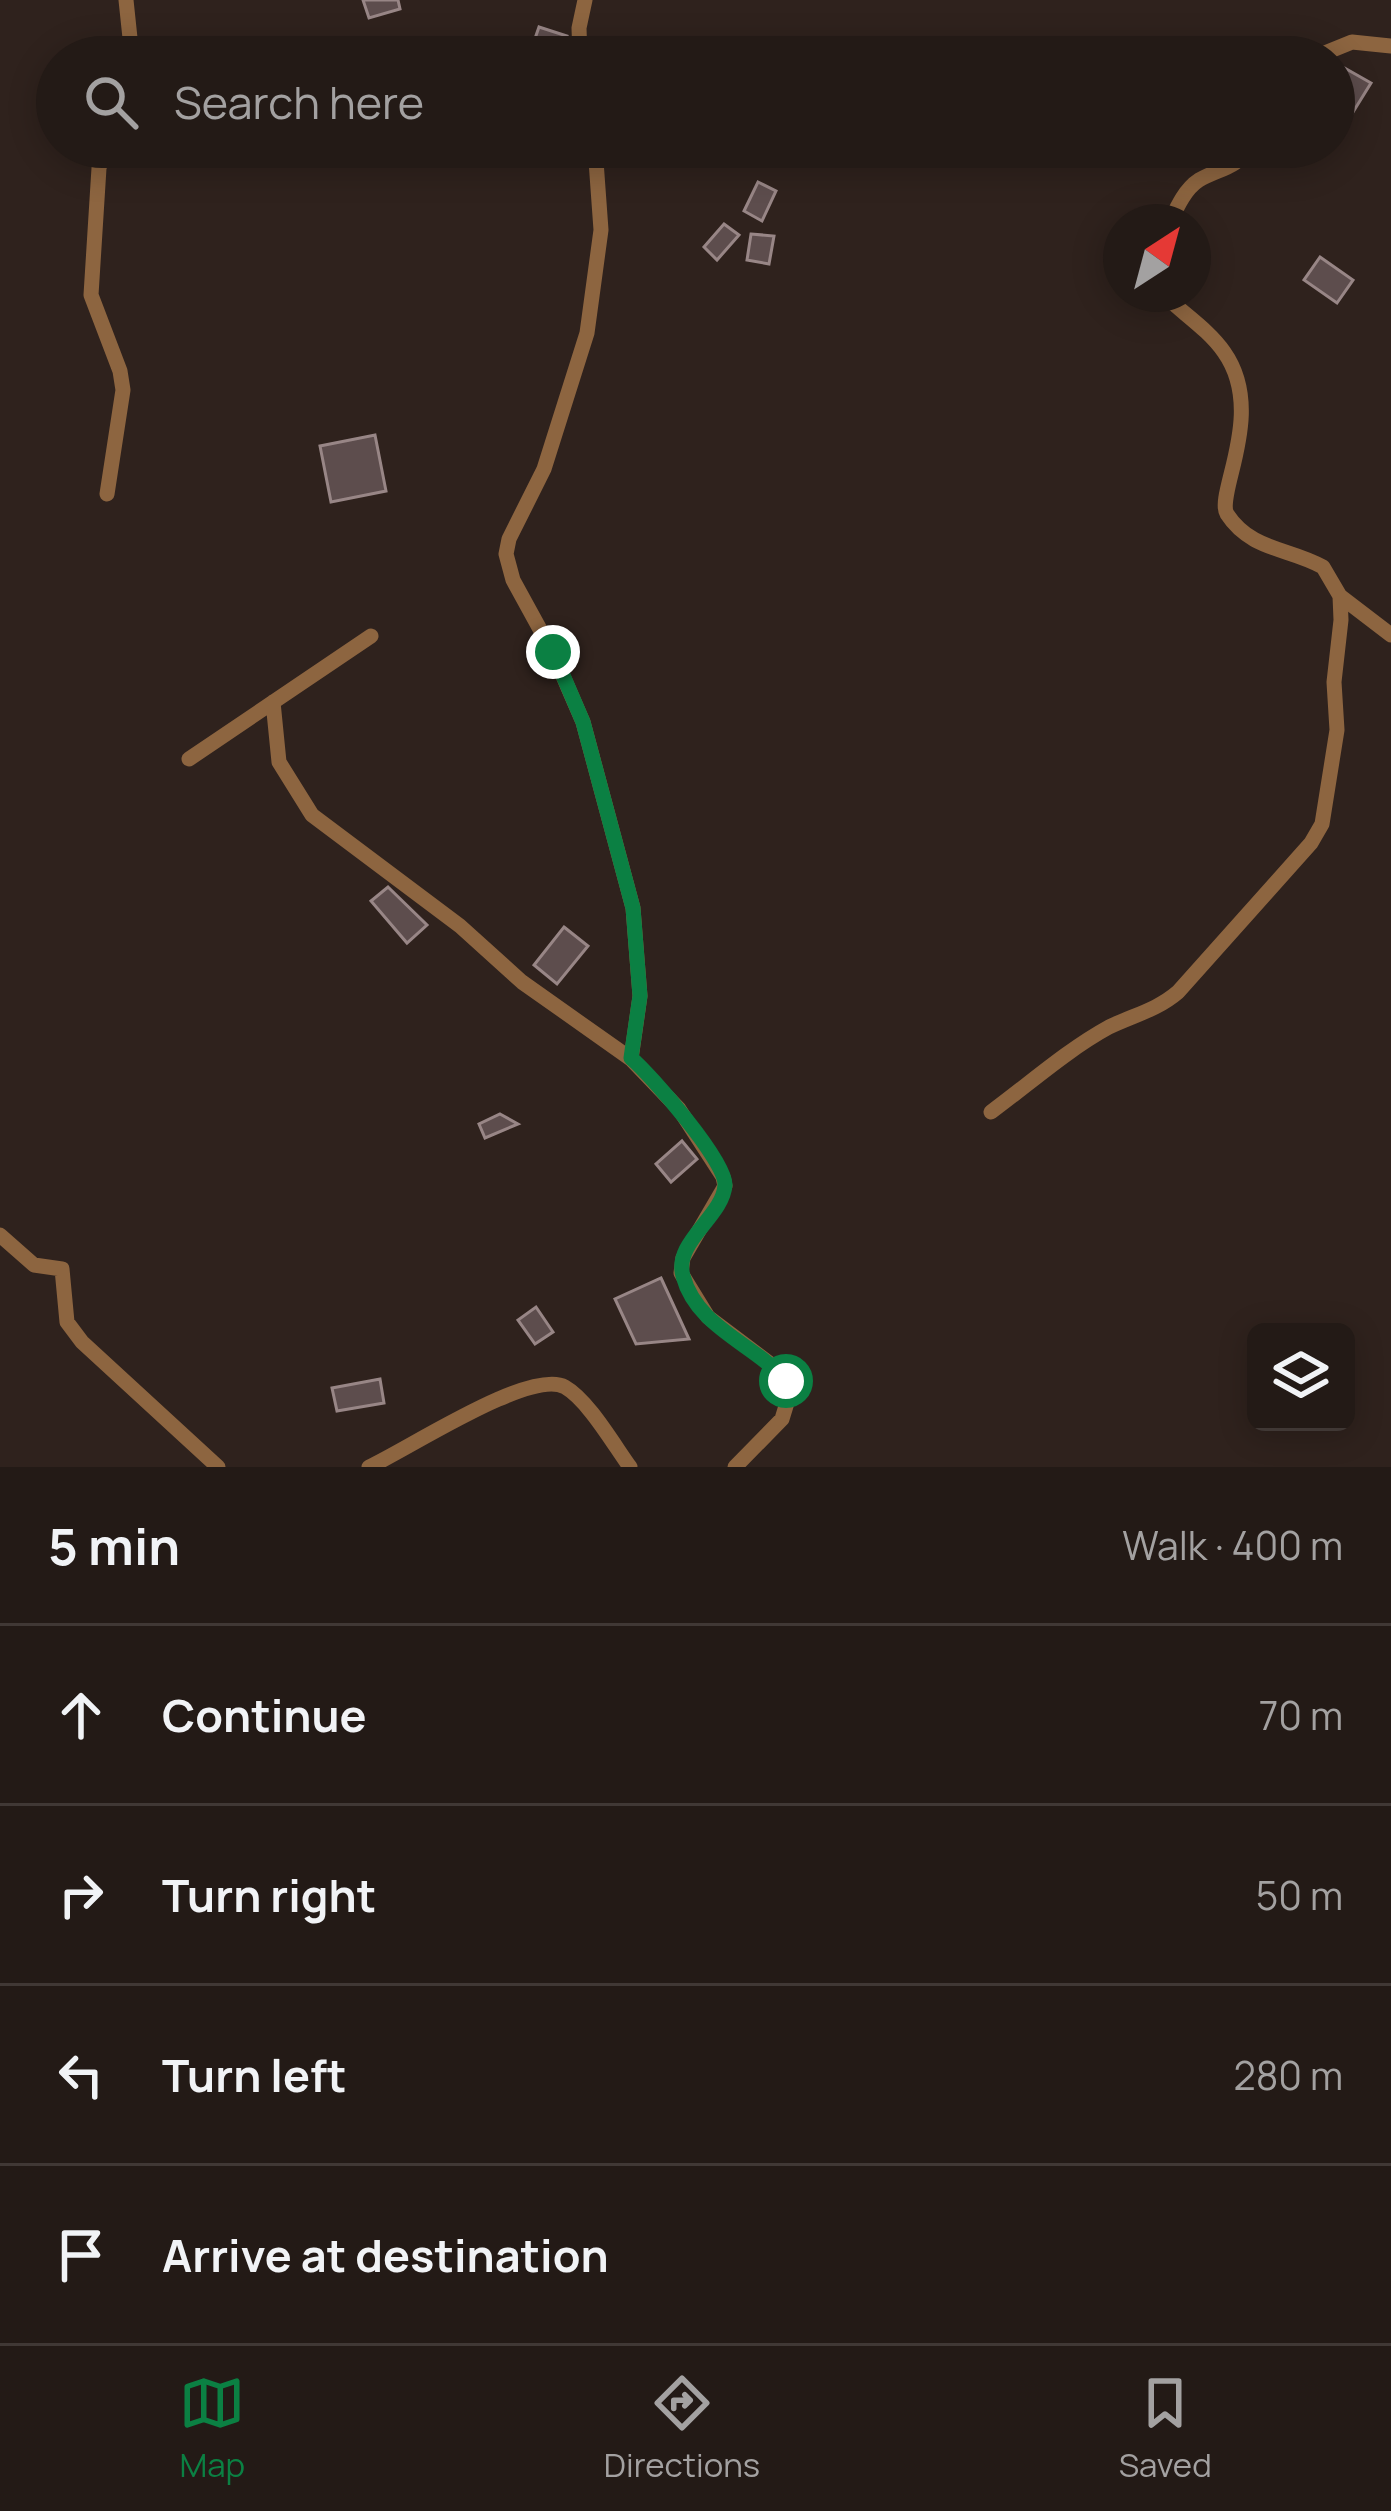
<!DOCTYPE html>
<html lang="en">
<head>
<meta charset="utf-8">
<style>
  :root { --surface:#231a16; --page:#2b231f; --text:#f1f3f6; --muted:#a3a1a1; --line:#403835; --accent:#0b8043 }
  body { margin:0; font-family:Manrope,sans-serif; background:var(--page); color:var(--text) }
  .controls { position:absolute; right:36px; bottom:36px; display:grid; overflow:hidden; border-radius:18px; box-shadow:0 6px 30px #0003 }
  .controls button { width:108px; height:108px; display:grid; place-items:center; padding:0; border:0; border-bottom:3px solid var(--line); background:var(--surface); color:var(--text); font:60px sans-serif }
  .compass { position:absolute; left:1103px; top:204px; width:108px; height:108px; border-radius:50%; background:var(--surface); box-shadow:0 6px 30px #0003; rotate:36deg }
  .stop { position:absolute; width:36px; height:36px; margin:-27px; border:9px solid #0b8043; border-radius:50%; background:#fff }
  .stop.end { background:#0b8043; border-color:#fff; box-shadow:0 3px 12px #0008 }
  .list { margin:0; padding:0; list-style:none }
  h2 { display:flex; justify-content:space-between; align-items:center; height:156px; margin:0; padding:0 48px; font-size:51px }
  h2 small { font-size:39px; font-weight:400; color:var(--muted) }
  .list li { display:grid; grid-template-columns:78px 1fr auto; gap:36px; align-items:center; box-sizing:border-box; height:180px; padding:0 48px; border-top:3px solid var(--line) }
  .list b { display:block; font-size:45px; white-space:nowrap }
  .list em { font-size:39px; font-style:normal; color:var(--muted) }
  .icon { flex:none; width:66px; height:66px; fill:none; stroke:currentColor; stroke-width:2; stroke-linecap:round; stroke-linejoin:round }
  .map { position:relative; flex:none; width:1391px; height:1467px; overflow:hidden }
  .search { position:absolute; background:var(--surface); box-shadow:0 6px 30px #0003; left:36px; right:36px; top:36px; height:132px; display:flex; align-items:center; gap:30px; box-sizing:border-box; padding:0 42px; border-radius:66px; color:var(--muted); font-size:45px }
  .sheet { height:876px; background:var(--surface) }
  nav { display:flex; justify-content:space-around; align-items:center; box-sizing:border-box; height:168px; border-top:3px solid var(--line); background:var(--surface); font-size:33px; color:var(--muted) }
  nav a { display:grid; justify-items:center; gap:6px }
  nav .on { color:var(--accent) }
  .map>svg:first-child { display:block }
</style>
</head>
<body>
<div class="map">
<svg width="1391" height="1467" viewBox="0 0 1391 1467">
  <rect width="100%" height="100%" fill="#2f221d"/>
  <!-- building -->
  <path fill="#5d4d4d" stroke="#988686" stroke-width="3" d="M363,0h35l2,9 -31,9z
    M539,27l28,9 -5,21 -32,-4z
    M1334,62l37,21 -21,34 -16,-10z
    M758,182l18,9 -14,30 -18,-10z
    M724,224l15,11 -22,25 -13,-13z
    M751,234l23,2 -5,28 -22,-4z
    M1320,257l33,23 -16,23 -33,-23z
    M375,435l11,56 -55,11 -11,-56z
    M388,887l39,38 -20,18 -36,-42z
    M564,927l24,19 -31,38 -23,-19z
    M500,1114l18,10 -33,14 -6,-14z
    M682,1141l15,18 -26,23 -15,-18z
    M661,1278l28,61 -53,5 -21,-45z
    M536,1307l17,25 -18,12 -17,-24z
    M380,1379l4,24 -47,8 -5,-23z"/>
  <g fill="none" stroke-linecap="round" stroke-linejoin="round">
    <!-- minor -->
    <path stroke="#8d6540" stroke-width="15" d="M126,0l6,57
      M580,57l-1,-29 6,-28
      M1315,57l37,-15 39,4
      M106,147l-7,21 -8,127 29,76 3,19 -16,104
      M595,147l6,83 -14,103 -43,136 -35,70 -3,15 7,26 40,73 30,69 50,186 7,88 -9,63
      M1170,222c7,-15 15,-33 29,-42 21,-12 37,-11 51,-33
      M1340,596l51,39
      M273,702l6,60 33,53 148,111 62,56 109,77 48,50 44,68 2,9 -42,72 -2,15 27,44 65,49 17,27 -8,26 -47,48
      M189,759l182,-123
      M991,1112c38,-28 76,-62 118,-85 25,-12 48,-17 69,-35l133,-149 11,-19 15,-94 -3,-48 7,-62 -1,-24 -17,-29c-33,-19 -72,-16 -96,-53 -12,-20 40,-101 -3,-162 -16,-23 -42,-39 -61,-58
      M0,1235l34,30 28,4 5,53 15,20 136,125
      M369,1467c38,-17 161,-99 196,-80 23,13 49,58 65,80"/>
  </g>
  <g fill="none" stroke-linecap="round" stroke-linejoin="round">
    <!-- route -->
    <path stroke="#0b8043" stroke-width="15" d="M553,652l30,70 50,186 7,88 -9,62c20,17 95,103 94,127 -2,32 -52,57 -42,91 14,52 72,68 103,105"/>
  </g>
</svg>
<div class="controls">
<button><svg class="icon" aria-label="layers" viewBox="0 0 24 24"><path d="M12 4l9 5-9 5-9-5zM3 14l9 5 9-5"/></svg></button>
</div>
<svg class="compass" viewBox="-18 -18 36 36"><path d="M0-13l5 13h-10z" fill="#e53935"/><path d="M0 13l5-13h-10z" fill="#a3a1a1"/></svg>
<div class="stop" style="left:786px;top:1381px"></div>
<div class="stop end" style="left:553px;top:652px"></div>
<div class="search"><svg class="icon" aria-label="search" viewBox="0 0 24 24"><circle cx="10" cy="10" r="6"/><path d="M15 15l6 6"/></svg>Search here</div>
</div>
<section class="sheet">
<h2>5 min<small>Walk · 400 m</small></h2>
<ul class="list">
<li><svg class="icon" aria-label="ahead" viewBox="0 0 24 24"><path d="M12 20V5M6 11l6-6 6 6"/></svg><div><b>Continue</b></div><em>70 m</em></li>
<li><svg class="icon" aria-label="right" viewBox="0 0 24 24"><path d="M7 20v-9h11M14 6l5 5-5 5"/></svg><div><b>Turn right</b></div><em>50 m</em></li>
<li><svg class="icon" aria-label="left" viewBox="0 0 24 24"><path d="M17 20v-9H6M10 6l-5 5 5 5"/></svg><div><b>Turn left</b></div><em>280 m</em></li>
<li><svg class="icon" aria-label="arrive" viewBox="0 0 24 24"><path d="M6 21V4h12l-3 4 3 4H6"/></svg><div><b>Arrive at destination</b></div></li>
</ul>
</section>
<nav>
<a class="on"><svg class="icon" aria-label="map" viewBox="0 0 24 24"><path d="M3 6l6-2 6 2 6-2v14l-6 2-6-2-6 2zM9 4v14M15 6v14"/></svg>Map</a>
<a><svg class="icon" aria-label="directions" viewBox="0 0 24 24"><path d="M12 3l9 9-9 9-9-9zM9 14v-3h6M13 9l2 2-2 2"/></svg>Directions</a>
<a><svg class="icon" aria-label="saved" viewBox="0 0 24 24"><path d="M7 4h10v16l-5-4-5 4z"/></svg>Saved</a>
</nav>
</body>
</html>
